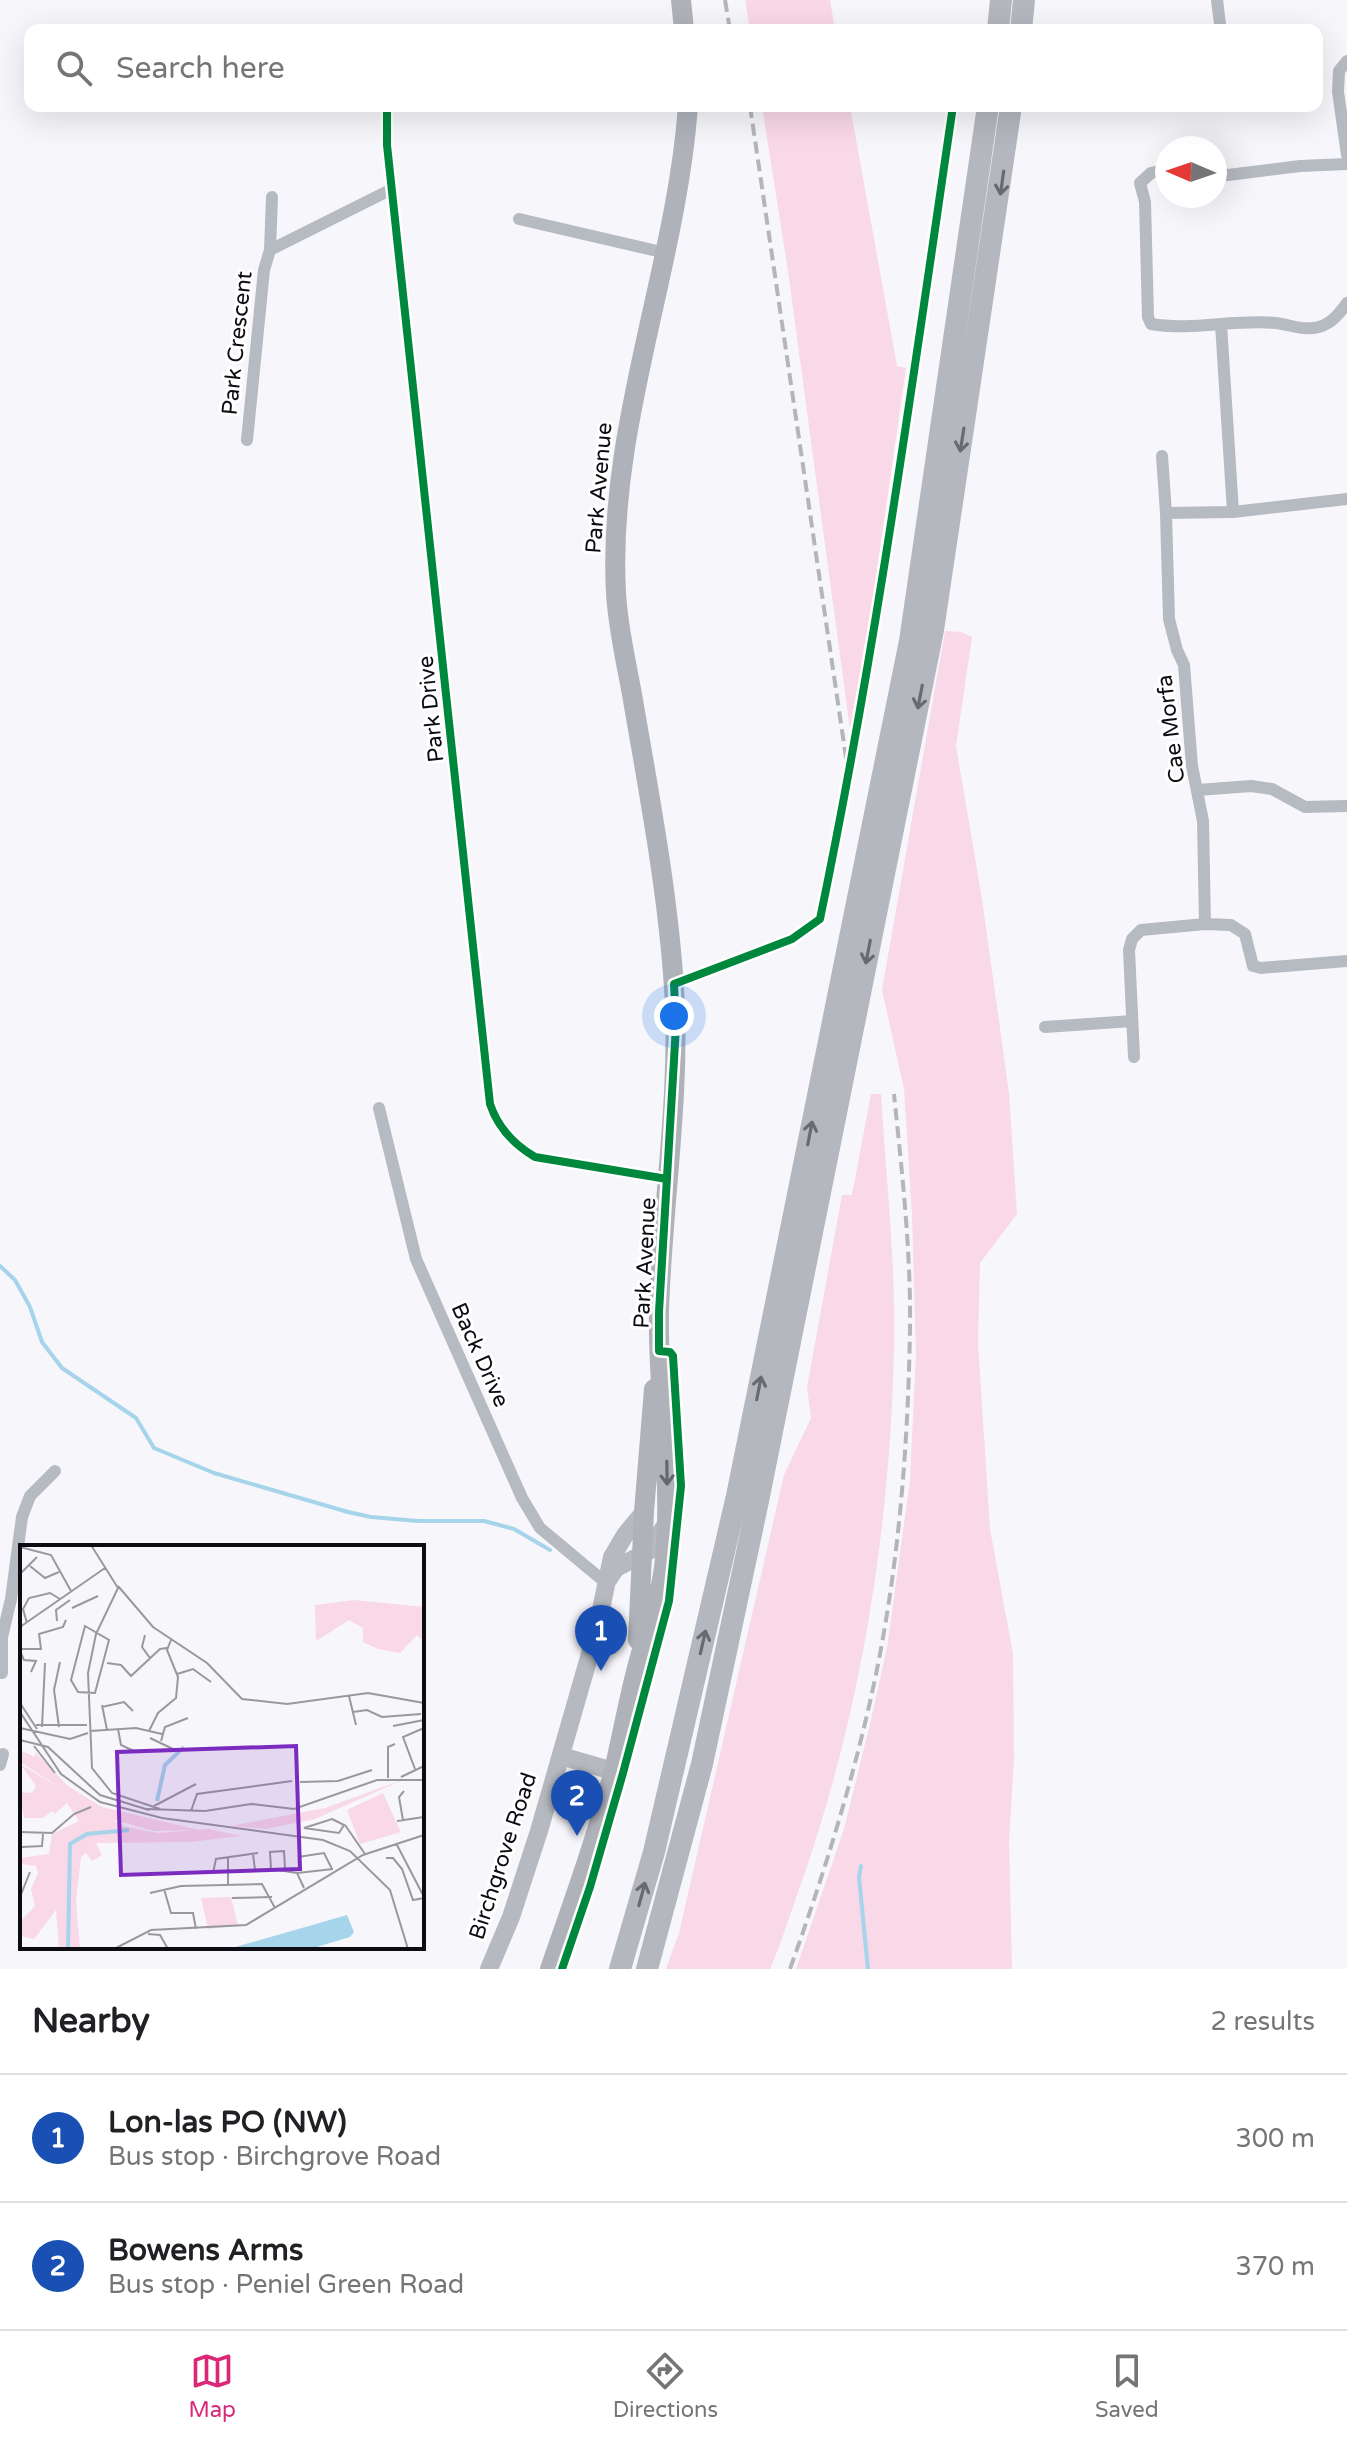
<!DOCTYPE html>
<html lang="en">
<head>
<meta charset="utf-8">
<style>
  :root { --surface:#fff; --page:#f6f6f6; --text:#202124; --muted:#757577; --line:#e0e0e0; --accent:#db2777 }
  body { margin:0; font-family:"Varela Round",sans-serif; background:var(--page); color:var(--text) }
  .compass { position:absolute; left:1155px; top:136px; width:72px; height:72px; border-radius:50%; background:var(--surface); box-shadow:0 8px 32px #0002; rotate:272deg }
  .you { position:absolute; left:674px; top:1016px; width:28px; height:28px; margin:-20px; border:6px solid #fff; border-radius:50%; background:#1a73e8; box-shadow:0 0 0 12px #1a73e833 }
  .badge { display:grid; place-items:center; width:52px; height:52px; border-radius:50%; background:var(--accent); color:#fff; font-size:26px; font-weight:700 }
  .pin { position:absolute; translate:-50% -66px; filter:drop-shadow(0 2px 4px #0008) }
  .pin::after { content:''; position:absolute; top:42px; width:28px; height:24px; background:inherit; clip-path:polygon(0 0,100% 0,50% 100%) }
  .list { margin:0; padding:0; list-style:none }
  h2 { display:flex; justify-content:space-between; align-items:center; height:104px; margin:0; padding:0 32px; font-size:34px }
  h2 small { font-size:26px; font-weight:400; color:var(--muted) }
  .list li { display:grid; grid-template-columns:52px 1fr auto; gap:24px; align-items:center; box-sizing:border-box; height:128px; padding:0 32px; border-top:2px solid var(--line) }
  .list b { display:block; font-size:30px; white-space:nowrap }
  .list p { margin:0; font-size:26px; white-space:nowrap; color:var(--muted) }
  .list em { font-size:26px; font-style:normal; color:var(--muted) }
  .icon { flex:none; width:44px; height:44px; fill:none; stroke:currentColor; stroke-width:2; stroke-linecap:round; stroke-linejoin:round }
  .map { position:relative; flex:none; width:1347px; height:1969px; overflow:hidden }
  .search { position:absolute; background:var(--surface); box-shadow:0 8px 32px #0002; left:24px; right:24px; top:24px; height:88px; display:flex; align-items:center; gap:20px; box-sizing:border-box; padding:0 28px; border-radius:16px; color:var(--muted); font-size:30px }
  .sheet { height:360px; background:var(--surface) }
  nav { display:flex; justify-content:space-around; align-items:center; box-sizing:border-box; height:112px; border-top:2px solid var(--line); background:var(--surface); font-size:22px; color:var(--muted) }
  nav a { display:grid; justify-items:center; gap:4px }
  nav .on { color:var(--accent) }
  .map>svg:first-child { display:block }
</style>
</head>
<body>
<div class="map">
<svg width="1347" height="1969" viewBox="0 0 1347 1969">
  <rect width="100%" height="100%" fill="#f7f6fb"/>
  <!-- green -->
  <path fill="#f9d8e7" d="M745,0h85l5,30h-85z
    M762,106h88l47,260 9,2 -54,376 -64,-473z
    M945,631l16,1 11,5 -16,109 26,153 27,194 8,121 -37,49 -2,80 12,186 23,125 1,106 -5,80 3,129h-216l48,-140 26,-105 17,-76 23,-167 6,-127 -4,-140 -8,-125 -22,-99z
    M871,1094h10c5,84 15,170 13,254 -4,180 -32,360 -91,530 -11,30 -20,61 -33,91h-104l13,-36 105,-458 27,-57 -4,-31 35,-192h10z"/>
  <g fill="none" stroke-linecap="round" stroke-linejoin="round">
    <!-- stream -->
    <path stroke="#a6d4ea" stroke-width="4" d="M0,1266l15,14 15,27 12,35 20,26 74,50 18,30 60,25 134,39 23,5 47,4h66l30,8 36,21
      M861,1866l-2,11 9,92"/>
    <!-- minor -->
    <path stroke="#b6bac1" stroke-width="12" d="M1217,0l3,24
      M1347,61l-8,10 -1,21 9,63
      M387,106v39l103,959c8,24 23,40 45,53l132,22
      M1167,169l-16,4 -11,10 5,19 3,115 3,7c41,7 83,-5 125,-1 15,2 28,8 43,4 13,-4 20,-13 28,-24
      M1215,173l13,2 72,-9 47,-2
      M519,219l147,34
      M270,250l122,-61
      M1221,324l12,188
      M247,440l17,-170 6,-20 2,-53
      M1162,456l4,57 3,106 8,31 7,15 8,101 11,55 2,103 26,1 14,9 8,32 8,2 86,-7
      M1166,513l67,-1 114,-13
      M1198,790l53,-4 21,3 33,18 42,-1
      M1045,1027l87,-6
      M1134,1057l-5,-107 3,-11 9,-9 64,-6
      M379,1108l37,151 106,239 18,30 66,55
      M2,1673v-36l9,-38 11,-82 8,-21 25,-25
      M0,1765l3,-11"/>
    <!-- secondary -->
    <path stroke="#b6bac0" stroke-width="18" d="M608,1580l8,-12 33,-17 17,-27
      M561,1756l52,15
      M489,1969l22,-52 28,-86 57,-198 16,-76 13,-22 19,-23"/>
    <!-- primary -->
    <path stroke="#b0b2ba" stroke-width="20" d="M681,0l3,30
      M638,1640l6,-128 10,-123
      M550,1969c23,-66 47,-132 64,-199 8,-34 14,-68 23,-102 9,-37 25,-71 28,-110 8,-83 -8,-165 -6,-247 3,-105 22,-218 15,-323 -6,-94 -24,-189 -40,-282 -6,-37 -16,-75 -18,-113 -9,-166 60,-323 72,-487"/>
    <!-- motorway -->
    <path stroke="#b5b7bf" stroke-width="22" d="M998,30l3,-30
      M1021,30l3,-30
      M620,1969l34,-117 83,-356 173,-855 78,-535
      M647,1969l55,-205 56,-263 175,-871 78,-524"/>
    <!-- rail -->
    <path stroke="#b4b5ba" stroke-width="4" stroke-dasharray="12 6" stroke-linecap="butt" d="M725,0l5,30
      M750,106l99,672
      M790,1969c34,-95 64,-191 85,-290 24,-115 33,-233 35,-350 1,-78 -8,-157 -16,-235"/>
    <!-- cycleway casing -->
    <g stroke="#fff" stroke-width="13">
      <path id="cycleway" d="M387,106v39l103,959c8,24 23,40 45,53l132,22
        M562,1969l28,-82 33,-114 46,-172 12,-115 -8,-130 -3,-4 -11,-1v-39l17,-286 -2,-42 118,-45 28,-20c56,-269 93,-541 133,-813"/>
    </g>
    <!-- cycleway -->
    <use href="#cycleway" stroke="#00873e" stroke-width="8"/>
  </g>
  <!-- one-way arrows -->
  <defs><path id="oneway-shaft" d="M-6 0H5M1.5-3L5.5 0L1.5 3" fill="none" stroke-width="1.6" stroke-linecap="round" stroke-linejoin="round" transform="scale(2)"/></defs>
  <g stroke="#696a71">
    <use href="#oneway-shaft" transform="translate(1002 183) rotate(98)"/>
    <use href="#oneway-shaft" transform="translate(962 440) rotate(99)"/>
    <use href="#oneway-shaft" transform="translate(920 697) rotate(101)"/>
    <use href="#oneway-shaft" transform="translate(868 952) rotate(101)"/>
    <use href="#oneway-shaft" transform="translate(810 1133) rotate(-79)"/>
    <use href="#oneway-shaft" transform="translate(759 1388) rotate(-79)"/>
    <use href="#oneway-shaft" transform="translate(703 1642) rotate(-77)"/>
    <use href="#oneway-shaft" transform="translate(642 1894) rotate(-75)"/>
  </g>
  <use stroke="#67676e" href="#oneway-shaft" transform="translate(667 1473) rotate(89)"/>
  <g text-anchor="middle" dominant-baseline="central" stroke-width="6" stroke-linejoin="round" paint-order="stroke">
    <!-- street labels -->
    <g font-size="22" fill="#0d0c12" stroke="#fff">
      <text transform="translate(237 343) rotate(-84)">Park Crescent</text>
      <text transform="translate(599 488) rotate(-85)">Park Avenue</text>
      <text transform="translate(431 709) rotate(-96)">Park Drive</text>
      <text transform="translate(1171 729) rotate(-97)">Cae Morfa</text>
      <text transform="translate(645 1263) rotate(-87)">Park Avenue</text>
      <text transform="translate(480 1355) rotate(66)">Back Drive</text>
      <text transform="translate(503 1856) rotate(-72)">Birchgrove Road</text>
    </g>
  </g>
  <!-- overview -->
  <g transform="translate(20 1545)">
    <rect width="404" height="404" fill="#f7f6fb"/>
    <path d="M334,55l70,7v35l-7,-7 -17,18 -22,-4 -15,-7v-14l-14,-8 -33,21 -1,-36zM0,205l15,7v-5l33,34 34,21 97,23 -45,1 -47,-13 -87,-56zM0,219l103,62 34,7 52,-4 32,7 -52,6 -93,1 6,12 -10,6 -6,-8 -5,4 -5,44 4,48h-21l-3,-39 -22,29 -14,-3v-14l15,-16 -4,-17 7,-16 -2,-7 -16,-2v-6l29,-4 3,-20 27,-13 -12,-18 -12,11 -3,-3 -9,7h-19l-4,-26 12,1 4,-7zM385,234l-90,40 -49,10 -35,-3 94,-18zM363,248l18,39 -41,12 -13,-34zM211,352l7,29 -30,3 -7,-31z" fill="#f9d8e7"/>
    <path d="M327,370l7,17 -4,5 -40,12 -78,-1z" fill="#a6d4ea"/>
    <path fill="none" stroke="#a6d4ea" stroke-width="4" d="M137,256l8,-36 19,-18M48,404l2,-105 17,-10 42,-4"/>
    <path fill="none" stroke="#99989e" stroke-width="2" d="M71,0l27,43 -22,46 -8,39 4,95 20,25 48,16M0,2l31,8 20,36M10,21l15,12 14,-6M0,29l17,-17M98,41l35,41 54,36 35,36 45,5 81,-11 56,10M52,63l26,-12M37,76l-1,-11 14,-10M7,78l-4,-14 6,-11 21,-5 10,6M65,81l24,14 -14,53 -17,-1 -7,-12zM0,82l85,-59M125,90l-3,12 8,11M0,104h21l-2,-15 24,-7 3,-7M0,106l4,9 12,1 -5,11M87,118l14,2 10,11 29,-27 7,-1M157,129l16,-5 18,13M329,151l7,29M0,158l17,26M82,160l5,25M82,162l22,-5 9,9M0,167l41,62 39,28 62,16 161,22 27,11 40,39 18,59M333,167l14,-2 15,7 39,-3M16,180h51M373,181l31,-6M22,182l3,-64M39,182l-5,-37 6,-28M0,183l50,11 18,-6M98,184l3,16 15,7M70,186l46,-3 26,6M129,186l9,-18 18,-15 2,-21 -11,-27 4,-10M130,193l23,11M0,195l28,7 52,48 49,15M141,196l4,-14 23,-9M14,201l21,27M395,224l-12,-32 21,-9M381,232l23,-11M368,233v-31l7,-3M280,237l38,-1 34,-11M134,261l42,-22M127,264l58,2 46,-7 43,5 83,-29h47M171,266l6,-17 95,-13M312,274l12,6 -5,8 -35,-5zM383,275l-4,-23 5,-6M377,276l27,-4M325,280l20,29M0,287l32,1 22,-19 17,-7M376,298l28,54M2,302l20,-1 1,-12M278,312l26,-4 8,16M366,313h7l9,11 11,31 11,-2M265,324l-1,-18 -14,1 1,17 26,4M226,326l9,-1 -2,-16M193,328l3,-14 42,-6M208,340v-27M284,343l-7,-15 36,-4M144,344l7,24h22l3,16M130,348l31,-7 81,-2 13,24M0,352l10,-25M212,353l40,-1M128,389l12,1 8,14M94,404l37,-19 95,-5 117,-70 61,-20"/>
    <path fill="#7b2cbf" fill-opacity="0.15" stroke="#7b2cbf" stroke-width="4" d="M276,201l4,123 -179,6 -4,-123z"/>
    <rect width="404" height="404" fill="none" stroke="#0d0c12" stroke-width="4"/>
  </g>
</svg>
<svg class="compass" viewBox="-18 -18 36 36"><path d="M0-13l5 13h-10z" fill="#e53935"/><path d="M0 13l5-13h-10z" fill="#757577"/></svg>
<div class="you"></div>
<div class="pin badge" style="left:601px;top:1671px;background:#1a4fb4">1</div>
<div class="pin badge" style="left:577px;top:1836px;background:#1a4fb4">2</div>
<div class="search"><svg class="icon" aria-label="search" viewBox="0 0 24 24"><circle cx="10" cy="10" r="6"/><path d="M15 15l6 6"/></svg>Search here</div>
</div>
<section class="sheet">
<h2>Nearby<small>2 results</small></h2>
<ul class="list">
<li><span class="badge" style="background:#1a4fb4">1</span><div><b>Lon-las PO (NW)</b><p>Bus stop · Birchgrove Road</p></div><em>300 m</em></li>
<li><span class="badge" style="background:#1a4fb4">2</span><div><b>Bowens Arms</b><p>Bus stop · Peniel Green Road</p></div><em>370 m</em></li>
</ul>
</section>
<nav>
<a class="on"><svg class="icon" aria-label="map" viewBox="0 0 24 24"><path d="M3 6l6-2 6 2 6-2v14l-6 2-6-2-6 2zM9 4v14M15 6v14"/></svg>Map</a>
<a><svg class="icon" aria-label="directions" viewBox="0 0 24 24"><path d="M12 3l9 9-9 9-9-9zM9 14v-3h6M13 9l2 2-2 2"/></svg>Directions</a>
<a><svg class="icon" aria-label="saved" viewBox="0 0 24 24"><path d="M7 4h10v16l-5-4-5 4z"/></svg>Saved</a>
</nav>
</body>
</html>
